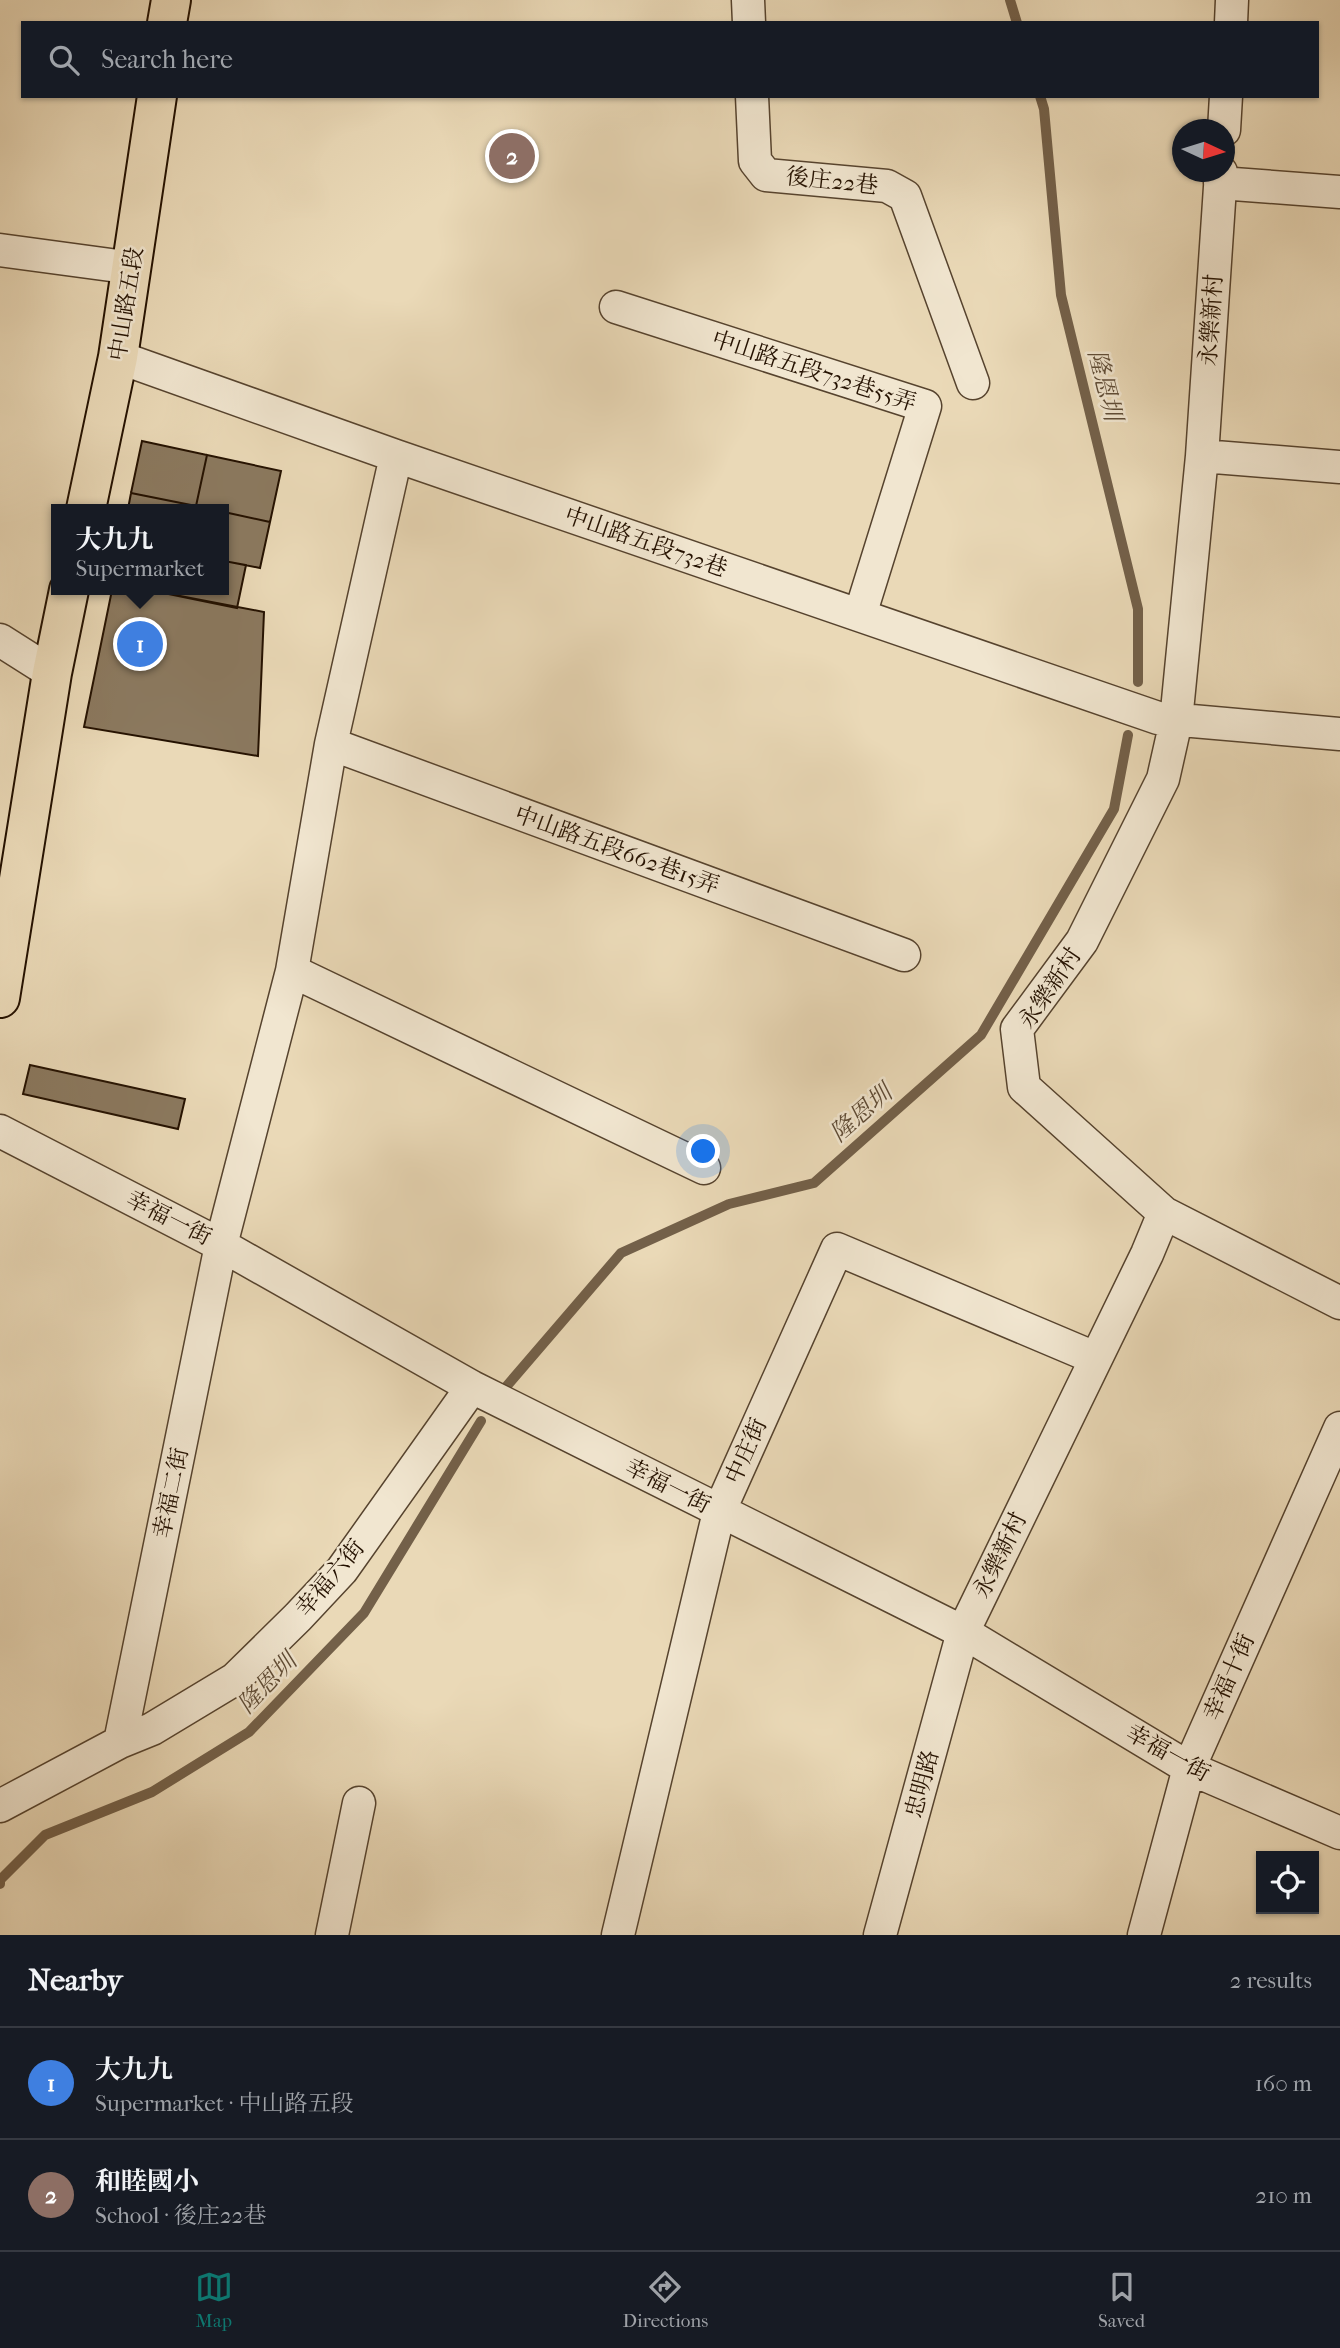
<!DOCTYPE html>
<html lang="en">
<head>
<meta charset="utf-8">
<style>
  :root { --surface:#171b24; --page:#20242c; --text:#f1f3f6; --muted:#9ea1a6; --line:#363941; --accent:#0f766e }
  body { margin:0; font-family:"IM FELL French Canon","Noto Serif TC",serif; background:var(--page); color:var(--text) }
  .controls { position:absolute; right:21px; bottom:21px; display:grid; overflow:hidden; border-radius:0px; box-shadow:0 2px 5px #0004 }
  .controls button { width:63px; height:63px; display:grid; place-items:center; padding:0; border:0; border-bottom:2px solid var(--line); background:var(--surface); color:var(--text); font:35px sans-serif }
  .compass { position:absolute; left:1172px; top:119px; width:63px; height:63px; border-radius:50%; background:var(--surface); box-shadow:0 2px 5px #0004; rotate:94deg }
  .you { position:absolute; left:704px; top:1152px; width:24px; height:24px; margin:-18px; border:5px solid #fff; border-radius:50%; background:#1a73e8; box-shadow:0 0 0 10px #1a73e833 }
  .badge { display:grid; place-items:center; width:46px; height:46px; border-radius:50%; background:var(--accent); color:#fff; font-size:23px; font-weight:700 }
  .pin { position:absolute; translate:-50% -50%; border:4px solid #fff; box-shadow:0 2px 7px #0006 }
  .popup { position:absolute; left:51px; top:504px; width:178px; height:91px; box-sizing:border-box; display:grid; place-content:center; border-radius:0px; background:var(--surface); filter:drop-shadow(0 2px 5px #0005); font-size:23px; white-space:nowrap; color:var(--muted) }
  .popup b { font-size:26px; color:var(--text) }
  .popup::after { content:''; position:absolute; left:50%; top:100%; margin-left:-14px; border:14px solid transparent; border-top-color:var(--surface) }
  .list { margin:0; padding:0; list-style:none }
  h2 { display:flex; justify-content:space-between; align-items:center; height:91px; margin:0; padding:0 28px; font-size:30px }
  h2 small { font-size:23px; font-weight:400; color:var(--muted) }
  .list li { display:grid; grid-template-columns:46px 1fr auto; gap:21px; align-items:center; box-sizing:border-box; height:112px; padding:0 28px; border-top:2px solid var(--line) }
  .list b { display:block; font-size:26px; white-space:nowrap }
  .list p { margin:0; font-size:23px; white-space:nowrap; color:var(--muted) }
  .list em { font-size:23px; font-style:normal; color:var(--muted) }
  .icon { flex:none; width:38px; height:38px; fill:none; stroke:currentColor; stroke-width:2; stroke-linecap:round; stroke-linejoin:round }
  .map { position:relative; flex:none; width:1340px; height:1935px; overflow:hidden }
  .search { position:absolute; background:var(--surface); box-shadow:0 2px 5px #0004; left:21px; right:21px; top:21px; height:77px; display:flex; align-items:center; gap:18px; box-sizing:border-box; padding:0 24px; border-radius:0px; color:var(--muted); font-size:26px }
  .sheet { height:315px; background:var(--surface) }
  nav { display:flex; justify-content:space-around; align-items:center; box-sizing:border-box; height:98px; border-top:2px solid var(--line); background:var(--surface); font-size:19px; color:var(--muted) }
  nav a { display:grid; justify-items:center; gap:4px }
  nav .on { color:var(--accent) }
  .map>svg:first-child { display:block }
</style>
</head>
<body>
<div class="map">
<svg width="1340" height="1935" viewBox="0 0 1340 1935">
  <rect width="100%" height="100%" fill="#ead9b7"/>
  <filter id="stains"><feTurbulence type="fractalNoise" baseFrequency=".00286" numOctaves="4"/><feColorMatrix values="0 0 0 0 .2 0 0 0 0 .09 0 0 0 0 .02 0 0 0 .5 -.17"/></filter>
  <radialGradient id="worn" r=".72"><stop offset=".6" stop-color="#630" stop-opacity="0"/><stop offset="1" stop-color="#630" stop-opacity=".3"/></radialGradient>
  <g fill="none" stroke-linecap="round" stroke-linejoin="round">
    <!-- stream -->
    <path stroke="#736049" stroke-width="10" d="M1010,0l7,23
      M1040,96l4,13 17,186 77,314v73
      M499,1395l122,-142 108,-49 85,-21 167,-148 133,-226 14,-74
      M0,1884v-4l45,-45 107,-43 97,-60 115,-119 117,-192"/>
  </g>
  <!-- building -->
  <path fill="#8b795f" stroke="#241100" stroke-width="2" d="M142,441l65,14 -11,51 -65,-13z
    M207,455l74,16 -11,51 -46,-10v-3l-28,-3z
    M131,493l80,16h-83z
    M224,512l46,10 -10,46 -36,-7z
    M224,561l22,4 -9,43 -88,-18h75z
    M112,590h37l115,22 -6,144 -174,-29z
    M30,1065l155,34 -7,30 -155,-35z"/>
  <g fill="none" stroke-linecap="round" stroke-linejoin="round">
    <!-- minor casing -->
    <g stroke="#56432e" stroke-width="35">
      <path id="minor" d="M748,0l1,23
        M1231,23l1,-23
        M752,96l3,65 11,14 121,11 18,10 68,187
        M1224,130l2,-34
        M1220,183l120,9
        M0,250l133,18
        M616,307l309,99 -65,209
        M118,357l278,99 762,262 182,16
        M1202,456l138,11
        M0,640l52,33
        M331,744l573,211
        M292,971l412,197
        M0,1131l221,114 251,142 491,245 226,136 151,65
        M1164,1213l-140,-126 -7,-58 65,-88 81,-162 13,-58 26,-265 19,-284
        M120,1742l101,-497 71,-274 39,-227 65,-288
        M0,1806l120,-64 32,-13 83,-50 63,-62 44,-47 130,-183
        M332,1935l27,-132
        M618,1935l101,-423 118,-263 258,109
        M880,1935l83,-303 184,-378 17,-41 176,90
        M1144,1935l45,-167 151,-340"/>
    </g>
    <!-- major casing -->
    <g stroke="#241100" stroke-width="42">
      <path id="major" d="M167,23l4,-23
        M86,509l32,-152 39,-261
        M0,998l52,-325 17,-83"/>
    </g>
    <!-- minor -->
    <use href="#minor" stroke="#f1e6d0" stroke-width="32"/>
    <!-- major -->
    <use href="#major" stroke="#ead9b7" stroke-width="38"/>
  </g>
  <g text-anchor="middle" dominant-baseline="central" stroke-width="5" stroke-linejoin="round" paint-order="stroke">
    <!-- street labels -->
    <g font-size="23" fill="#241100" stroke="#f1e6d0">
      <text transform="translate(832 181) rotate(6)">後庄22巷</text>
      <text transform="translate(126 304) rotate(-81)">中山路五段</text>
      <text transform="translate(1211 320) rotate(-86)">永樂新村</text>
      <text transform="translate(814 371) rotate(18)">中山路五段732巷55弄</text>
      <text transform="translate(646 542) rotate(19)">中山路五段732巷</text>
      <text transform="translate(617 850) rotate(20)">中山路五段662巷15弄</text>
      <text transform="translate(1050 988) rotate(-56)">永樂新村</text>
      <text transform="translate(169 1218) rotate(27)">幸福一街</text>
      <text transform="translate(746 1451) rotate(-66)">中庄街</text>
      <text transform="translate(668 1486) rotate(27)">幸福一街</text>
      <text transform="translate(171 1493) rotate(-78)">幸福二街</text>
      <text transform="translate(1000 1555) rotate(-64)">永樂新村</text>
      <text transform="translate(330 1578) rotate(-50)">幸福六街</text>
      <text transform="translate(1229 1677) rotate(-66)">幸福十街</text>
      <text transform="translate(1168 1753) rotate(29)">幸福一街</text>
      <text transform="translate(922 1784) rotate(-75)">忠明路</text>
    </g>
    <!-- water labels -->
    <g font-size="24" font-style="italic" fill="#5f4c36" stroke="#f1e6d0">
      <text transform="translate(1105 385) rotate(76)">隆恩圳</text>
      <text transform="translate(861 1113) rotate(-41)">隆恩圳</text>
      <text transform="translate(267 1683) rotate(-46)">隆恩圳</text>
    </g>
  </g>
  <rect width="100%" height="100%" filter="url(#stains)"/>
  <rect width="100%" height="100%" fill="url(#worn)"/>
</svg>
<div class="controls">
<button><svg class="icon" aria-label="locate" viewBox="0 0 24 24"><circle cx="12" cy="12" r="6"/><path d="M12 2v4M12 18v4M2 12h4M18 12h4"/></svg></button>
</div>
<svg class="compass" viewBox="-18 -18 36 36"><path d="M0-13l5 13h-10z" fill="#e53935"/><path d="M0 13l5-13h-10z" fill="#9ea1a6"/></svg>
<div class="you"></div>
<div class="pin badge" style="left:140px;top:644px;background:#3f7fe0">1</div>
<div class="popup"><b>大九九</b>Supermarket</div>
<div class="pin badge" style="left:512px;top:156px;background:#8d6e63">2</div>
<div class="search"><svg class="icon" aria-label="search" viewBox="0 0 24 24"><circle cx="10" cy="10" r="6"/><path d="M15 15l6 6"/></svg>Search here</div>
</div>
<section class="sheet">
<h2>Nearby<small>2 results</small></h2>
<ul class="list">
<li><span class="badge" style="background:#3f7fe0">1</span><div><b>大九九</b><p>Supermarket · 中山路五段</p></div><em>160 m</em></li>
<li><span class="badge" style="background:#8d6e63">2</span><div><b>和睦國小</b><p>School · 後庄22巷</p></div><em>210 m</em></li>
</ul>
</section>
<nav>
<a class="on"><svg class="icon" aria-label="map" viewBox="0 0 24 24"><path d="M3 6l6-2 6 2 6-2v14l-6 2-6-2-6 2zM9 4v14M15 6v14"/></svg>Map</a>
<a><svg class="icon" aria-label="directions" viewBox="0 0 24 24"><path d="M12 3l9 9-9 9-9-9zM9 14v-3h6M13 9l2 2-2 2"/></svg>Directions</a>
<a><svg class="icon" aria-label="saved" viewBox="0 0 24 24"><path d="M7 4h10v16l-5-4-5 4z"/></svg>Saved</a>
</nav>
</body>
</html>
